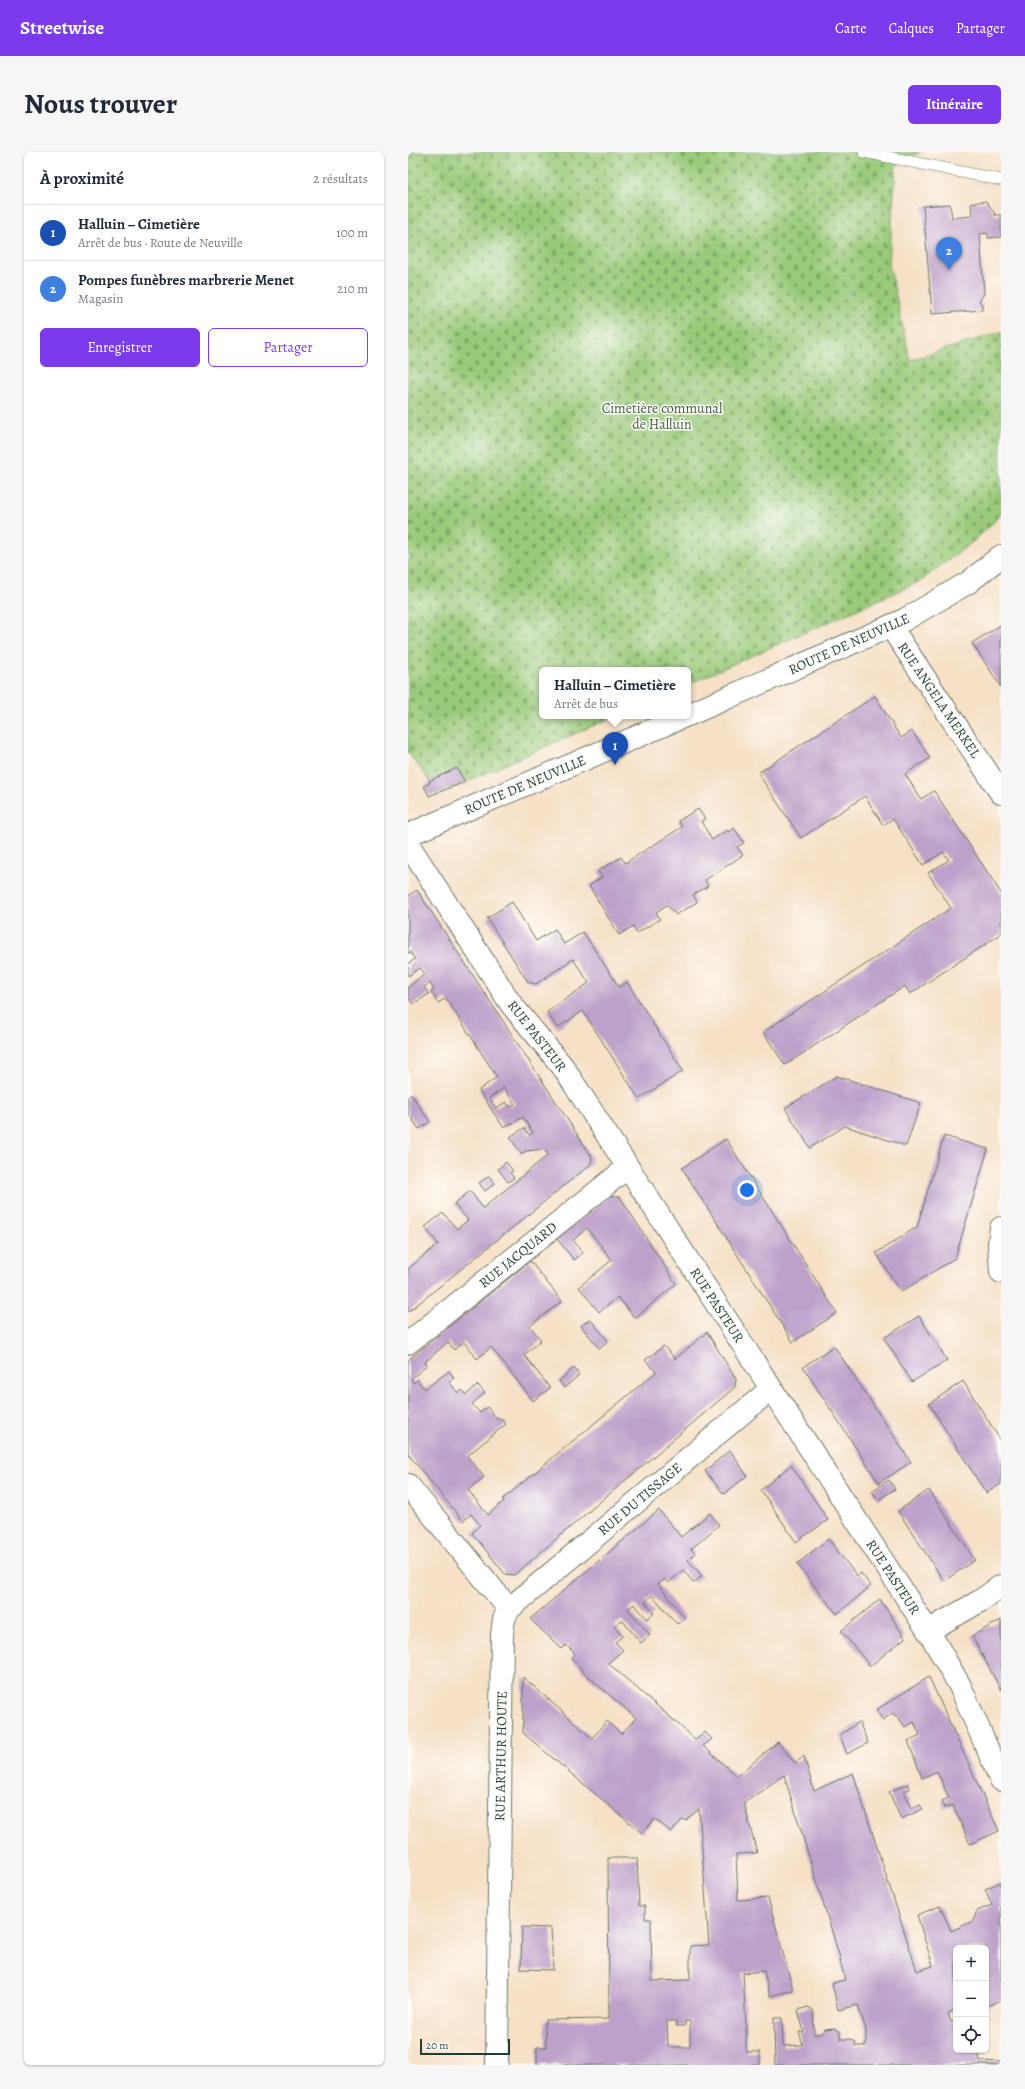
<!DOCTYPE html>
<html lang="fr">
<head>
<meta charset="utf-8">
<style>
  :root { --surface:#fff; --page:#f6f6f7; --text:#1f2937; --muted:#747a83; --line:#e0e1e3; --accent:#7c3aed }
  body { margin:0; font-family:Alegreya,serif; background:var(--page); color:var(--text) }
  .controls { position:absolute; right:12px; bottom:12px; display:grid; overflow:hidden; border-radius:6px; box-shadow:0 1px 3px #0004 }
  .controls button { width:36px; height:36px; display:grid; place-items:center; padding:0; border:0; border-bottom:1px solid var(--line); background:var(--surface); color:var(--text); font:20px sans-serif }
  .scale { position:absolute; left:12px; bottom:10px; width:90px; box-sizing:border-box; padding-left:4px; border:2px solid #1f3d34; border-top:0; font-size:11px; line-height:14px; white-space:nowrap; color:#1f3d34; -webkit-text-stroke:3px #fdfcf7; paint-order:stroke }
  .you { position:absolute; left:339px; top:1038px; width:14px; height:14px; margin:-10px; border:3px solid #fff; border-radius:50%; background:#1a73e8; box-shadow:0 0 0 6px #1a73e833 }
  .badge { display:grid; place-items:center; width:26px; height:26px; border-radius:50%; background:var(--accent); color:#fff; font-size:13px; font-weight:700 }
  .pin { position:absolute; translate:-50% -33px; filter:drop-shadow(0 1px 2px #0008) }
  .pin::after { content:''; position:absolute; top:21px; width:14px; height:12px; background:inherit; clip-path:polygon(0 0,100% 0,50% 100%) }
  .popup { position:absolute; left:131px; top:515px; width:152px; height:52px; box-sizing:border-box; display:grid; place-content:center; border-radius:6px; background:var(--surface); filter:drop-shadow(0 1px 3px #0005); font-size:13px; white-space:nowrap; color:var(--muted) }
  .popup b { font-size:15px; color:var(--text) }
  .popup::after { content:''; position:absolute; left:50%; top:100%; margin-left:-8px; border:8px solid transparent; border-top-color:var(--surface) }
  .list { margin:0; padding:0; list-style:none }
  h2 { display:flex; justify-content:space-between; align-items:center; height:52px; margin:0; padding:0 16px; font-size:17px }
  h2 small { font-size:13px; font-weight:400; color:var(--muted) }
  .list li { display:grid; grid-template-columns:26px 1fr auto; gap:12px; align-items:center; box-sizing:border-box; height:56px; padding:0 16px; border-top:1px solid var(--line) }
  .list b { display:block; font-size:15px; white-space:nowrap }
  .list p { margin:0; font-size:13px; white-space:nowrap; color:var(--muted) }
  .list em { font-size:13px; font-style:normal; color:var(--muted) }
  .actions { display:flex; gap:8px; padding:12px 16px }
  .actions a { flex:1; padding:9px 0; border:1px solid var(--accent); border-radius:6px; text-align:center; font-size:14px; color:var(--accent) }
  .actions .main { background:var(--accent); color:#fff }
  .icon { flex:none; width:22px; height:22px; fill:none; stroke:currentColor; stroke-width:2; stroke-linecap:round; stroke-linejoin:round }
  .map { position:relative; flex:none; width:593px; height:1913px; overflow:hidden; border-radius:6px }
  header { display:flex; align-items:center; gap:24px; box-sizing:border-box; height:56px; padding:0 20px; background:var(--accent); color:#fff }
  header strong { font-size:19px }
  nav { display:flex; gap:22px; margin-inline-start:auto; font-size:14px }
  .intro { display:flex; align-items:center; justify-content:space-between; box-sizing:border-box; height:96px; padding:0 24px }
  h1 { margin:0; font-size:28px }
  .button { padding:10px 18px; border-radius:6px; background:var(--accent); color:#fff; font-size:14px; font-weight:700 }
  main { display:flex; gap:24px; padding:0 24px }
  aside { flex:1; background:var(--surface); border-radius:6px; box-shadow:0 1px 3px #0004 }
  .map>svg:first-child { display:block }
</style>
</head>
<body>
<header>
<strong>Streetwise</strong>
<nav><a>Carte</a><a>Calques</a><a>Partager</a></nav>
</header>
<div class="intro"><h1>Nous trouver</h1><a class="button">Itinéraire</a></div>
<main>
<aside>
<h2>À proximité<small>2 résultats</small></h2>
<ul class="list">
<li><span class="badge" style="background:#1a4fb4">1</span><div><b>Halluin – Cimetière</b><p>Arrêt de bus · Route de Neuville</p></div><em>100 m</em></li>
<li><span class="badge" style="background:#3f7fe0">2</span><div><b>Pompes funèbres marbrerie Menet</b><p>Magasin</p></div><em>210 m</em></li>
</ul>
<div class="actions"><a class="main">Enregistrer</a><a>Partager</a></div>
</aside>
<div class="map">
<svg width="593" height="1913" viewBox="0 0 593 1913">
  <defs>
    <pattern id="cemetery-stones" width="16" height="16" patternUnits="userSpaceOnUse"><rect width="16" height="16" fill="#9aca79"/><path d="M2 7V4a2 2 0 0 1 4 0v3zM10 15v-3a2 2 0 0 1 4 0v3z" fill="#7da564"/></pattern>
  </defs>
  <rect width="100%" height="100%" fill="#fdfcf7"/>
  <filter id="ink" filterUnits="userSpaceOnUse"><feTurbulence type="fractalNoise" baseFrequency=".025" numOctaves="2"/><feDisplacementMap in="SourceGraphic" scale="8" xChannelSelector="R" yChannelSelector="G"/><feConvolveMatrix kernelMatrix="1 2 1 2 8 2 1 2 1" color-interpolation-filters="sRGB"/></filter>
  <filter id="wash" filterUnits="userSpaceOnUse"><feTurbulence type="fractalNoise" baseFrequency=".012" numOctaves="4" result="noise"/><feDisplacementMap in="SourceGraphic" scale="16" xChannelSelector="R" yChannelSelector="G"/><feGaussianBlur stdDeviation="0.9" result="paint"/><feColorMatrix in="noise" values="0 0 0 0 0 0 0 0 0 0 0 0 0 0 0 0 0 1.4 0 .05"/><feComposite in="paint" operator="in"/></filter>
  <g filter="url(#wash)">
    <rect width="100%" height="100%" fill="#f6e0c6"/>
    <!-- cemetery -->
    <path fill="url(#cemetery-stones)" stroke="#5c8456" d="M0,0h513l-25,13 -7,99 21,96 91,-28v183l-26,25 -56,42 -231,102v-14h-146v46h73l-179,79 -8,-16 -20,-27z"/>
    <g id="blocks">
      <!-- building -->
      <path fill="#bea1ca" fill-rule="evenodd" d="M578,49l8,11 1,3h6v22l-13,1v-5l-8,1 4,60 -5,7 3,3v6l-50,4 -9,-108 27,-2 2,14 20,-2 -1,-13z
        M593,473v62l-29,-44z
        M467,544l26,42 11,-7 18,27 -25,16 16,25 13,-8 67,102v41l-91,60 -5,-8 -120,79 -22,-33 188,-124 -23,-35 21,-13 -6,-8 -20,13 -30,-46 -10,6 -18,-29 -64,42 -43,-65z
        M49,616l8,14 -36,14 -5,-10 6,-3 -1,-2z
        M290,657l7,10 -4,2 11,19 15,-10 1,2 6,-4 10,15 -7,4 6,8 -38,25 3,6 -15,9 4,7 -21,13 -9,-10 -11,7 4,7 -23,14 -4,-7 -14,9 -30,-49 13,-9 -4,-6 23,-14 4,6 57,-36 -4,-6z
        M9,738l175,267 -1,7 -183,148v-43l30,-25 -13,-17 18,-14 14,16 11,-9 -14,-16 16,-13 13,17 65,-53 -4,-6 -18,2 -5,3 -11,-17 14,-9 5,7 4,-2 -10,-16 -19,11 -15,-22 -10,-16 18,-13 -51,-79 -8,5 -7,-11 3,-2 -4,-7 -6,4 5,7 -16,10 -5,-7v-10l17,-13 -5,-6 -12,8v-12l7,-5 -5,-7 -2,2v-58zM96,936l11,16 -5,3 -4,-5 -10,6 -7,-10z
        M104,750l24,39 19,-12 9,15 19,-12 36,55 8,-5 56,89 -44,28 -56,-88 -26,17 -10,-16 42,-29 -16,-24 -37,25 -8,-2 -41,-64z
        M429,924l84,27 -15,43 -61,-20 -35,22 -25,-40z
        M3,942l19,28 -11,7 -11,-16v-16z
        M536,984l44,13 -33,109 -54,34 -25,-39 41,-26z
        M318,987l111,174 -44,29 -111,-174z
        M98,1010l7,9 -3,2 4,5 -6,4 -10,-13z
        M81,1024l6,7 -10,8 -6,-8z
        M201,1044l11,1 56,87 -41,34 -17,-21 -19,15 -20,-25 33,-27 -25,-32 -14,12 10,13 -9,7 -17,-21z
        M122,1109l32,40 -32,25 11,14 -17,15 26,33 -17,13 -42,-54 -14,12 -13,-17 -10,8 -6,-8 -23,20 2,3 -16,14 3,4 3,-3 8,9 24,-18 5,7 -5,4 9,11 4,-3 4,5 12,-10 7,8 -13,11 8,9 7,-6 11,13 2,-2 6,6 -39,32 17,21 -16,13 20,25 16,-14 -1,-2 153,-127 -11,-12 19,-14 11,13 32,-27 29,47 -1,8 -221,188 -9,-1 -33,-41 8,-8 -9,-11 -8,7 -55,-67v-94z
        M511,1164l28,44 -35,22 -28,-44z
        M182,1167l18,22 -9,7 -18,-22z
        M426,1194l77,116 -32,21 -76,-116z
        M166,1216l5,7 -15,13 -5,-7z
        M555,1229l38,60v43l-15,9 -57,-89z
        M322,1298l17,26 -23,18 -19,-23z
        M383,1313l37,55 -32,22 -35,-52z
        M481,1328l6,9 -17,11 -6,-9z
        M521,1338l46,70 -31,21 -46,-70z
        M251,1358l22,27 29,-24 9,12 -28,24 4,4 -7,7 14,16 -8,7 -11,-13 -15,13 -3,-4 -7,5 27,34 -8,6 -25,-29 -7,7 9,11 -7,6 -13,-15 -6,5 22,26 -9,8 -19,-23 -8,6 9,10 -8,6 8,8 -15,13 87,76 10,-7 7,7 -9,7 34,30 41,-34 17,21 9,-7 10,35 39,-18 64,198 16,-5 -16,-51 23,-9 11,25 22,-10 4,-10 15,-6 -7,-16 16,-7v118l-15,7v-59h-30v62l-8,3 3,9 5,-2v30h22l2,11 21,1v3h-226l-1,-47h8l1,28 20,-1 -4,-13h5l-6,-22 10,-3 5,3 1,24h8l3,-5 10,-1 5,4v7h10l5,3v4h11v-16l-8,-25 -20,5 -6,-27 13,-3 -5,-19h1l-57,-186 -40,28 13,50 -21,1 2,46 30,-2 25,92 -23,6 -6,-25 -21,2 3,54v25h14v13h-223v-18h9l-1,-27 64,-1 -1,-161h29l2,48h6v13h6l1,62 38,-1v-34l19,-1 -10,-136 -14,12 -2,-2 -12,13 -16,-13 -13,14 -119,-100v-56l69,61 15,-17 14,13 15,-16 -55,-48v-2l-10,-10 4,-4 -9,-9 -4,4 -32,-30zM259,1869h9v5h9v-5h5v26h-22z
        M420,1387l29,37 4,-3 10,13 -34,28 -40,-50z
        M472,1447l25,39 -35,28 -29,-35z
        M593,1468v70l-29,-54z
        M521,1525l70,154 -29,13 -17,-39 -9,3 -2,-7 7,-3 -12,-27 -15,7 -14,-37 12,-6 -6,-13 -9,5 -8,-12 -2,1 -2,-3 -10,7 -7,-10z
        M451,1570l9,21 -21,11 -7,-19z
        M499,1632l2,5 -5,2 8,17 8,-3 3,4 -22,10 -12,-27z
        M114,1775l29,1 2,42 -32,-1z"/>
    </g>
  </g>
  <g filter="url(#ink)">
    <use href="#blocks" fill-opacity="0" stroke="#6a7667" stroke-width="1"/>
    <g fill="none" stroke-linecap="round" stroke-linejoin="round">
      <!-- lane casing -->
      <g stroke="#6a7667" stroke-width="12">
        <path id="lane" d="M456,0l137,28"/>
      </g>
      <!-- street casing -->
      <g stroke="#6a7667" stroke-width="24">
        <path id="street" d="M483,475l110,166
          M0,692l103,160 52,63 369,570 28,49 41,94
          M593,1076l-2,16 2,28
          M0,1191l220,-176
          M0,1333l101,124
          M520,1479l52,-30 21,-15
          M89,1913l5,-431 2,-15 5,-10 262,-220"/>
      </g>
      <!-- secondary casing -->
      <g stroke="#6a7667" stroke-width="24">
        <path id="secondary" d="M280,563l216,-95 65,-38 32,-26
          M0,683l277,-119"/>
      </g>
      <!-- lane -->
      <use href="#lane" stroke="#fff" stroke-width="11"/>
      <!-- street -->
      <use href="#street" stroke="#fff" stroke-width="22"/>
      <!-- secondary -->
      <use href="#secondary" stroke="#fff" stroke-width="22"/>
    </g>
  </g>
  <g text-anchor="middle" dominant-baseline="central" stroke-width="3" stroke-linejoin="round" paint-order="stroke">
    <!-- park labels -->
    <g font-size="14" fill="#3e6045" stroke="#fdfcf7">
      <text x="254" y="256">Cimetière communal<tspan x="254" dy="16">de Halluin</tspan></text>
    </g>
    <!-- street labels -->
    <g font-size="14" fill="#1f3d34" stroke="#fdfcf7">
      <text transform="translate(441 492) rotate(-24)">ROUTE DE NEUVILLE</text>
      <text transform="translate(531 548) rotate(56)">RUE ANGELA MERKEL</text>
      <text transform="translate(117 633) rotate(-23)">ROUTE DE NEUVILLE</text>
      <text transform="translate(129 884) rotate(52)">RUE PASTEUR</text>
      <text transform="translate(110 1103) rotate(-39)">RUE JACQUARD</text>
      <text transform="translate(309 1153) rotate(57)">RUE PASTEUR</text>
      <text transform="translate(232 1347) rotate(-40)">RUE DU TISSAGE</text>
      <text transform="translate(485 1425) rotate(57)">RUE PASTEUR</text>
      <text transform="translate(93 1604) rotate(-89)">RUE ARTHUR HOUTE</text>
    </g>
  </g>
</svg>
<div class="controls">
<button>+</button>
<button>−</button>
<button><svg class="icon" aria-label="locate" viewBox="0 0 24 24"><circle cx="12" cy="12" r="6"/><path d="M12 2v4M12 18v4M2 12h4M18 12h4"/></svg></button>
</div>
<div class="scale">20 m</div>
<div class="you"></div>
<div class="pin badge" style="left:207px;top:613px;background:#1a4fb4">1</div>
<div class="popup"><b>Halluin – Cimetière</b>Arrêt de bus</div>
<div class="pin badge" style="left:541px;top:118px;background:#3f7fe0">2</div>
</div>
</main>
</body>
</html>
